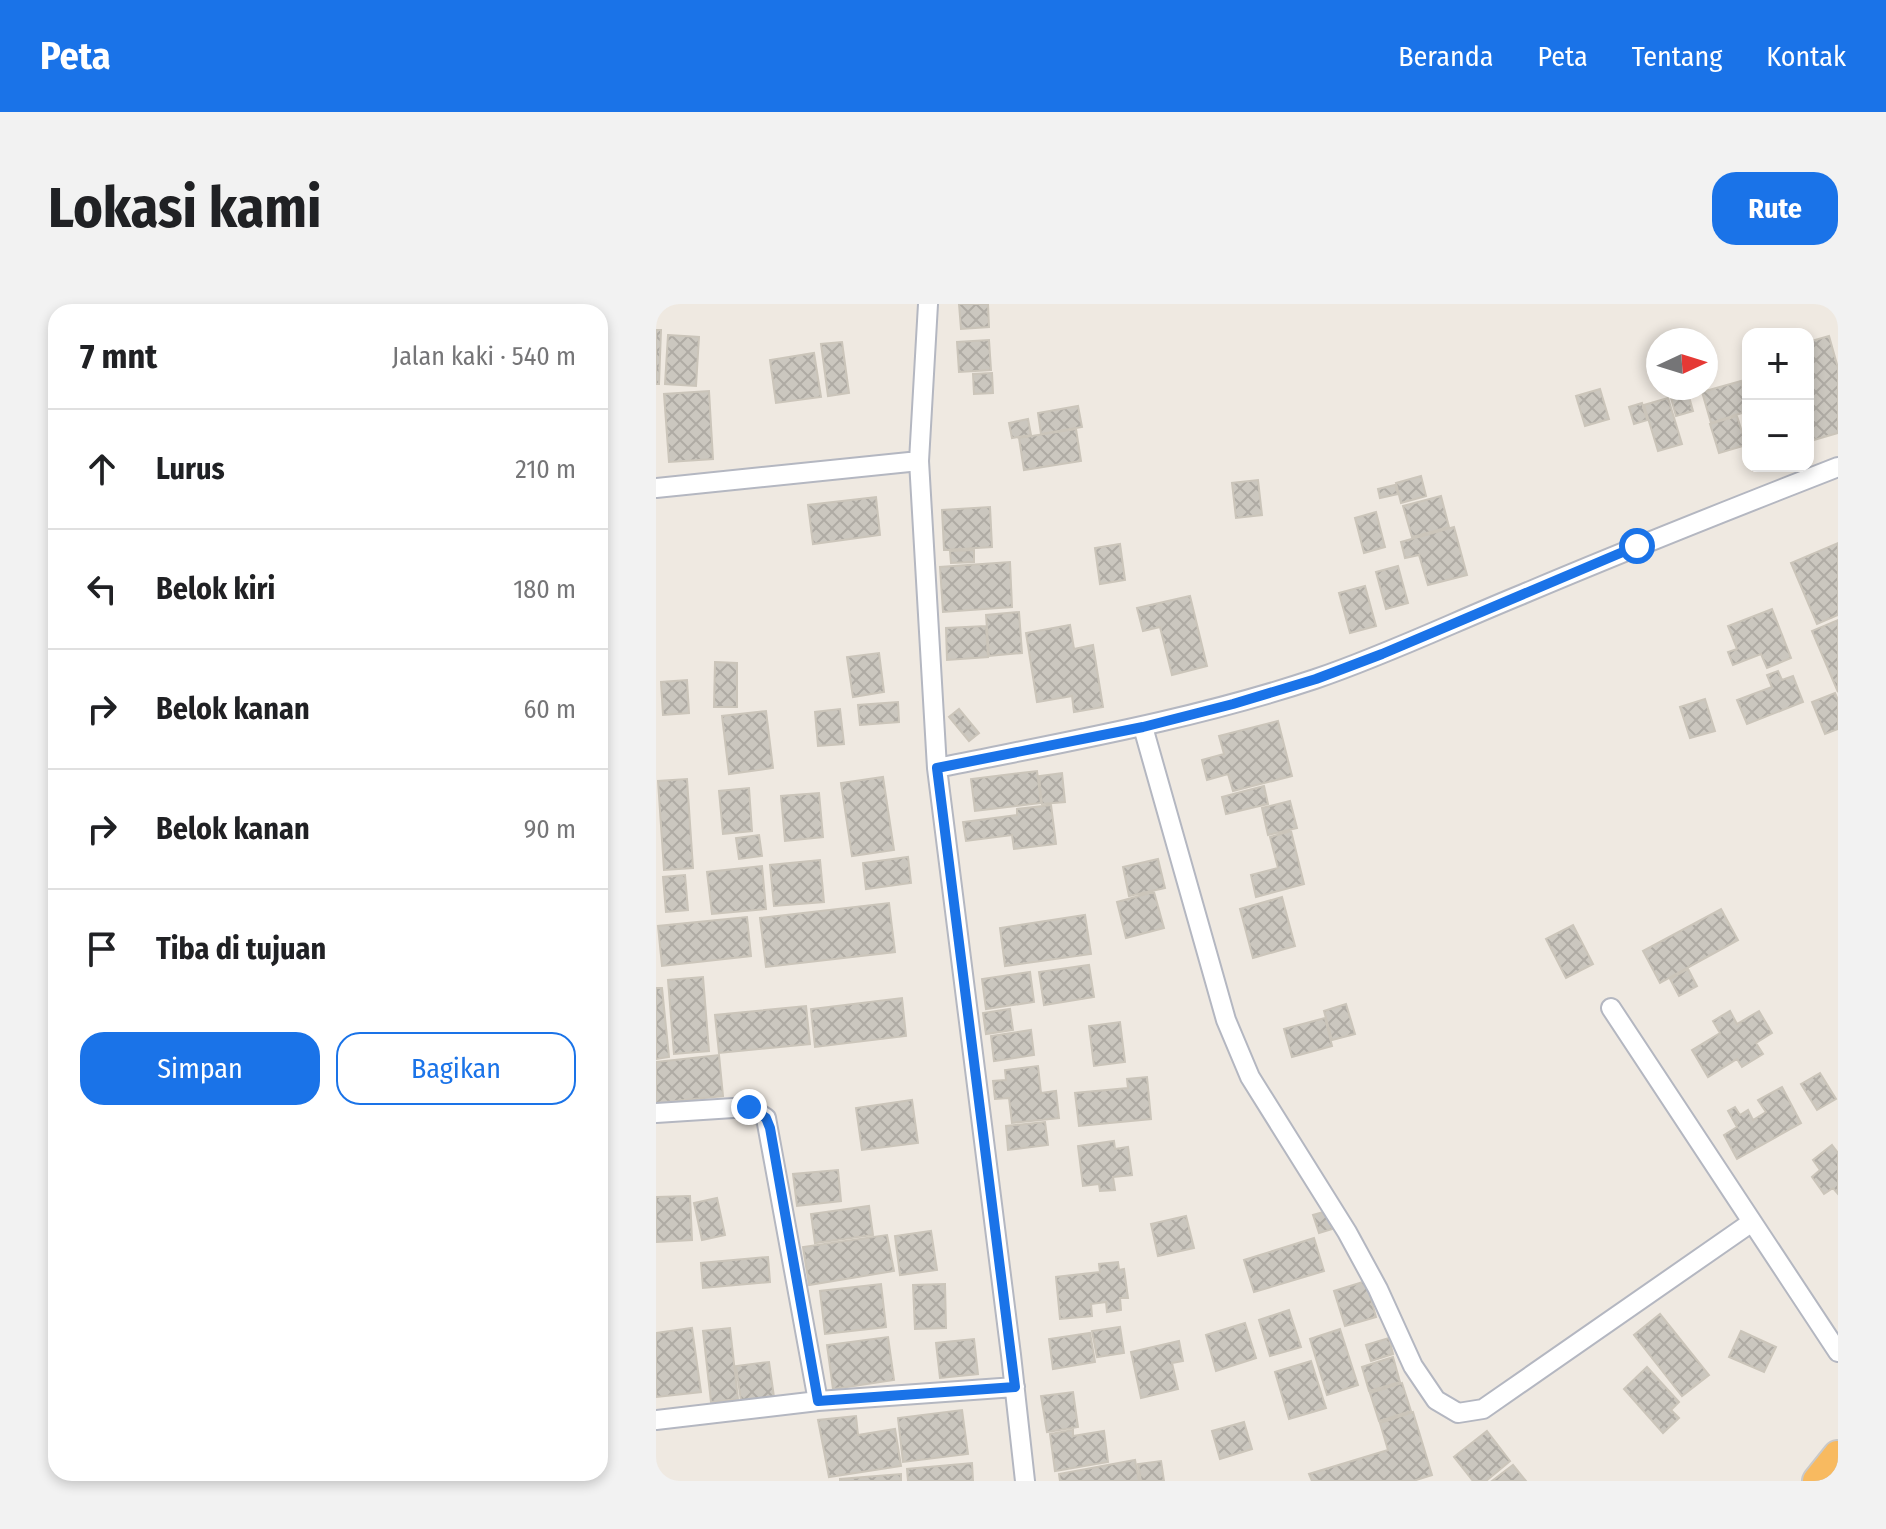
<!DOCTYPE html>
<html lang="id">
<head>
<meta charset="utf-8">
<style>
  :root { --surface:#fff; --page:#f2f2f2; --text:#202124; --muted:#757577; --line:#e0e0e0; --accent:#1a73e8 }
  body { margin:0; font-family:"Fira Sans Condensed",sans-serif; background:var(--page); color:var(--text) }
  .controls { position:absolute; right:24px; top:24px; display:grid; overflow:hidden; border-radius:16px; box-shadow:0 4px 12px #0003 }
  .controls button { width:72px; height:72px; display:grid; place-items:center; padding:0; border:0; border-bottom:2px solid var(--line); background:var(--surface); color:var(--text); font:40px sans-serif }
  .compass { position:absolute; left:990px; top:24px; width:72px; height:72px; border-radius:50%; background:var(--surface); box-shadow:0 4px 12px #0003; rotate:86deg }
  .stop { position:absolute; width:24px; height:24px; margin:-18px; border:6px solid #1a73e8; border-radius:50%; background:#fff }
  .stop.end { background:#1a73e8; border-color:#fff; box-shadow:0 2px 8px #0008 }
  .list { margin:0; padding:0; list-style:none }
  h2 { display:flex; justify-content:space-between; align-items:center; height:104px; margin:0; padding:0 32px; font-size:34px }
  h2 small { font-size:26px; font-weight:400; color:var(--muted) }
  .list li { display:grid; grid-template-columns:52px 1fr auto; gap:24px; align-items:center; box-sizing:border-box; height:120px; padding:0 32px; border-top:2px solid var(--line) }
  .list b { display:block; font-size:30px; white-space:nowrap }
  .list em { font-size:26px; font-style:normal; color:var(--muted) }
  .actions { display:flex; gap:16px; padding:24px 32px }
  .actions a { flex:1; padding:18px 0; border:2px solid var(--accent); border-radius:24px; text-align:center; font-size:28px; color:var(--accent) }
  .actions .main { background:var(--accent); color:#fff }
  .icon { flex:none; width:44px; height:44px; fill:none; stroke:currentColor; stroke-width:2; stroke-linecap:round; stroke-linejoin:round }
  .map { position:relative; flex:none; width:1182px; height:1177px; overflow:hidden; border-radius:24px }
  header { display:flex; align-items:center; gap:48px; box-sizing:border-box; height:112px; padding:0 40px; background:var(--accent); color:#fff }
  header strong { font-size:38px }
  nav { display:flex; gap:44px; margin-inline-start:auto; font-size:28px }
  .intro { display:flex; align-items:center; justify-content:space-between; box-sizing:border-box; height:192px; padding:0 48px }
  h1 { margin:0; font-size:56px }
  .button { padding:20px 36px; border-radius:24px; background:var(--accent); color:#fff; font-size:28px; font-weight:700 }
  main { display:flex; gap:48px; padding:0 48px }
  aside { flex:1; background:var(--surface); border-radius:24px; box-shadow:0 4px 12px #0003 }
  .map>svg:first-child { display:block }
</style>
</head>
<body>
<header>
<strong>Peta</strong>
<nav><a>Beranda</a><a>Peta</a><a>Tentang</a><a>Kontak</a></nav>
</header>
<div class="intro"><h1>Lokasi kami</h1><a class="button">Rute</a></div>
<main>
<aside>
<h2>7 mnt<small>Jalan kaki · 540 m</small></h2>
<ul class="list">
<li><svg class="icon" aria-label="ahead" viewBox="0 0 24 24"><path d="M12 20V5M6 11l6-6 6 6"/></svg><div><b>Lurus</b></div><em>210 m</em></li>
<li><svg class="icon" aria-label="left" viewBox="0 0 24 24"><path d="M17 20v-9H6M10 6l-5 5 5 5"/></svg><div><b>Belok kiri</b></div><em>180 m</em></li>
<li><svg class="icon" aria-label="right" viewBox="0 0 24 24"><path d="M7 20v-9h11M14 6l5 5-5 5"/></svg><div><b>Belok kanan</b></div><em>60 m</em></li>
<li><svg class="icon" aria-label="right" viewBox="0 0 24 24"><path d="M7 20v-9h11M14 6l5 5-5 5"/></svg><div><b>Belok kanan</b></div><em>90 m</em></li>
<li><svg class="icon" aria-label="arrive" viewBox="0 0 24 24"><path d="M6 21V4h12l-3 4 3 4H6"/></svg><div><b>Tiba di tujuan</b></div></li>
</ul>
<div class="actions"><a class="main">Simpan</a><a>Bagikan</a></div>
</aside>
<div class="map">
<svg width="1182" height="1177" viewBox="0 0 1182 1177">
  <defs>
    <pattern id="building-cross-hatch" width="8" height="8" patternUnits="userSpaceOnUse" patternTransform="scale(2)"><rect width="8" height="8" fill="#cbc7bf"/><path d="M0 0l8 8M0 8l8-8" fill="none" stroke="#afaba4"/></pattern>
  </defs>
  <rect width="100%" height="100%" fill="#efe9e1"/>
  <!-- building -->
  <path fill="url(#building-cross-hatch)" stroke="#cbc5ba" stroke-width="2" d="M303,0h29l1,23 -28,2z
    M0,26h5l-2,54h-3z
    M12,31l31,2 -3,49 -31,-2z
    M1173,32l9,32v65l-24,7 -6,-19v-79z
    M333,36l2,30 -32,2 -2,-30z
    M186,38l7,51 -21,3 -7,-52z
    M158,49l7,44 -45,6 -6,-43z
    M336,69l1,20 -19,1 -1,-20z
    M1085,77l7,30 -37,12 -9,-31z
    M944,85l9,30 -24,7 -9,-30z
    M53,87l4,68 -44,3 -5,-68z
    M1032,89l5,18 -17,5 -5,-18z
    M1012,94l14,46 -24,7 -14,-46z
    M986,99l5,17 -13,4 -5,-17z
    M422,102l4,21 -41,7 -3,-21z
    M1081,112l9,29 -27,8 -9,-29z
    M372,115l3,16 -19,3 -3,-15z
    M420,125l5,32 -57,9 -5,-32z
    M765,172l5,20 -25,7 -5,-20z
    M602,176l4,35 -26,3 -4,-35z
    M739,181l3,9 -18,4 -2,-9z
    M785,192l8,31 -37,10 -9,-31z
    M220,193l4,38 -67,9 -5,-39z
    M334,203l2,40 -48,3 -2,-40z
    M720,208l9,35 -21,6 -9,-35z
    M798,223l13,48 -39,10 -9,-30 -14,3 -4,-16z
    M1182,239v72l-21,9 -26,-61z
    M464,240l5,36 -25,4 -5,-36z
    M318,246v12l-23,1 -1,-12z
    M354,258l2,45 -69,5 -3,-45z
    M742,262l10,37 -22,6 -10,-37z
    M709,282l11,40 -26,7 -11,-40z
    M534,292l17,70 -35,9 -12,-48 -17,4 -6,-23z
    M1116,305l19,49 -24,10 -6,-14 -28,11 -5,-13 9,-3 -9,-23z
    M363,308l3,41 -33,3 -3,-41z
    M1182,316v72l-26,-61z
    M414,321l4,24 19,-4 10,62 -29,5 -2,-16 -35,6 -11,-69z
    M330,322l2,31 -41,3 -1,-32z
    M223,349l5,39 -31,5 -6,-40z
    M59,358l22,1v44h-23z
    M1122,367l4,9 11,-4 10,26 -56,22 -10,-24 35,-13 -5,-12z
    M31,376l2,33 -26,2 -2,-33z
    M1179,389l3,7v29l-13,5 -13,-32z
    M1049,395l10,32 -25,7 -10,-31z
    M242,398l1,20 -39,3 -2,-20z
    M184,405l4,35 -26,2 -3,-34z
    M303,405l20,24 -10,8 -20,-24z
    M110,407l7,57 -44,6 -7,-58z
    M622,417l14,55 -59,15 -5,-17 -21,6 -5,-20 22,-6 -5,-18z
    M381,467l4,32 -66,8 -4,-32z
    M406,469l3,29 -23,2 -3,-28z
    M227,473l11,73 -42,6 -11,-73z
    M31,475l6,89 -29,2 -6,-89z
    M608,482l4,18 -42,10 -4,-17z
    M93,484l3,43 -29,3 -4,-43z
    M163,489l4,44 -38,4 -4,-45z
    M634,497l7,27 -29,7 -6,-27z
    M395,501l5,39 -42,5 -2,-14 -46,6 -3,-19 54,-7v-6z
    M635,527l13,53 -48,13 -5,-22 27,-7 -8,-31z
    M103,531l3,21 -23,3 -3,-21z
    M252,553l3,26 -45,6 -3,-26z
    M502,555l7,29 -36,8 -6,-29z
    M164,556l4,42 -50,4 -4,-41z
    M106,562l4,43 -54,5 -5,-42z
    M29,571l3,35 -22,2 -3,-35z
    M498,588l10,36 -38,10 -9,-36z
    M626,593l13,49 -42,12 -13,-49z
    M233,599l6,49 -129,15 -6,-49z
    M1065,605l17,31 -78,43 -17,-32z
    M429,611l6,39 -86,12 -5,-38z
    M91,613l4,39 -89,10 -4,-40z
    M917,621l20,39 -27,14 -20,-39z
    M433,661l5,32 -50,8 -5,-33z
    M1032,665l9,17 -18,10 -9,-17z
    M374,668l4,30 -48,7 -4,-30z
    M47,673l6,74 -35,3 -6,-74z
    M0,684h6l7,69 -13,2z
    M246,694l4,38 -91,11 -4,-38z
    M690,700l9,30 -23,6 -8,-29z
    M150,702l4,38 -91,9 -4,-38z
    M354,705l3,21 -27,4 -3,-21z
    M1074,707l7,13 22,-13 13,22 -16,10 7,11 -21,13 -5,-8 -29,18 -16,-27 28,-17 -7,-12z
    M669,714l7,28 -40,11 -8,-28z
    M464,718l5,40 -31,4 -5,-40z
    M375,726l3,25 -40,6 -3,-25z
    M63,751l4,41 -67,7v-41z
    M382,762l3,27 15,-2 3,27 -47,5 -3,-25 -14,1 -2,-18 13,-1 -1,-10z
    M1164,769l16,26 -19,11 -16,-26z
    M491,773l4,42 -72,7 -4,-33 53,-5 -1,-9z
    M1126,783l19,36 -64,36 -13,-24 13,-8 -9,-16 7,-4 5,8 8,-5 5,10 13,-8 -8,-12z
    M256,796l6,43 -56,7 -6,-42z
    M389,818l3,23 -40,5 -2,-24z
    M458,837l1,8 13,-2 4,28 -19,2 2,13 -15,1 -1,-7 -16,2 -5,-40z
    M1176,841l6,8v41l-5,-6 -9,6 -12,-17 8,-7 -7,-10z
    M182,866l3,31 -44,5 -4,-32z
    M34,892l2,44 -36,2v-45z
    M61,894l8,37 -23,5 -8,-37z
    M213,902l4,29 -58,8 -4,-29z
    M671,907l5,18 -13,4 -6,-18z
    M530,912l8,32 -36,8 -7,-32z
    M275,927l6,39 -37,5 -5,-39z
    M231,931l7,36 -85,14 -6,-38z
    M658,934l10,33 -70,21 -10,-32z
    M112,953l2,25 -67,6 -2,-25z
    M462,958l1,8 5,-1 4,29h-8l1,12 -14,2 -1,-10 -15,2 1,12 -32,3 -4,-42 44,-5 -1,-8z
    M710,977l10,36 -31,9 -11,-35z
    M225,980l5,43 -61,7 -5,-43z
    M289,980l1,44 -31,1 -2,-44z
    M633,1006l12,37 -31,9 -11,-36z
    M1004,1010l49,61 -27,21 -48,-61z
    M589,1019l11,35 -40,13 -10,-36z
    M464,1023l4,26 -27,4 -5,-26z
    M36,1024l9,64 -45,5v-64z
    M74,1024l8,71 -27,3 -8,-71z
    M684,1025l18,56 -31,10 -17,-56z
    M1085,1027l35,16 -12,25 -35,-15z
    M434,1029l5,29 -42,7 -4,-30z
    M232,1033l6,43 -61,9 -6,-44z
    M733,1034l4,16 -22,7 -5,-16z
    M318,1035l4,35 -38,4 -4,-35z
    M523,1037l4,20 -11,2 6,26 -37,9 -10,-46z
    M737,1053l7,25 -31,9 -7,-24z
    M655,1057l15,47 -37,11 -14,-47z
    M113,1058l6,42 -33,4 -6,-42z
    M991,1063l32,35 -8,8 8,8 -16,15 -39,-44z
    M746,1079l9,28 -32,10 -9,-28z
    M417,1088l5,35 -31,5 -6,-36z
    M306,1106l6,44 -65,8 -5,-44z
    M757,1108l19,63 -19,6h-101l-3,-7 79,-24 -8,-27z
    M200,1112l2,19 37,-6 6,37 -72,11 -11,-57z
    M588,1118l8,27 -32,10 -8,-28z
    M417,1126v6l31,-5 4,31 -53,9 -5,-37z
    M831,1127l23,30 -24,20h-13l-19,-24z
    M479,1156l4,21h-79l-1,-7z
    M505,1157l3,20h-23l-3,-17z
    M316,1159l1,18h-65l-1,-12z
    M857,1161l13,16h-34z
    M245,1170v7h-61v-2z"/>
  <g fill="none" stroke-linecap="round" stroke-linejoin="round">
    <!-- minor casing -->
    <g stroke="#b4b7c1" stroke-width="22">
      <path id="minor" d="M272,0l-9,157 18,307 74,587 14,126
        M0,184l263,-27
        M487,423l83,293 24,57 97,155 31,57 35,77 23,34 22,13 25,-4 269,-187
        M281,464c127,-26 255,-48 378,-89 71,-24 139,-57 208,-85 104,-44 210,-86 315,-127
        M955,704l227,344
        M0,809l93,-6 17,11 52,283
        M0,1116l162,-19 197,-14"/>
    </g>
    <!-- trunk casing -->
    <g stroke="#c9c9c9" stroke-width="34">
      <path id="trunk" d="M1162,1177l20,-25"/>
    </g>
    <!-- minor -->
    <use href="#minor" stroke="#fff" stroke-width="18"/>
    <!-- trunk -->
    <use href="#trunk" stroke="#f8ba60" stroke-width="30"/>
  </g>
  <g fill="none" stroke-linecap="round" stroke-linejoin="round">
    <!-- route -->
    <path stroke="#1a73e8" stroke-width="10" d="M93,803l17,11 4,10 48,273 197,-14 -78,-619 206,-41 90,-23 83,-25 66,-25 255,-108"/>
  </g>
</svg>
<div class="controls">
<button>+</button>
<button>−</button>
</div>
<svg class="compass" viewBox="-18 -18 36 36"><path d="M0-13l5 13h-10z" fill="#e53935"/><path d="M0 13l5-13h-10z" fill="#757577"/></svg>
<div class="stop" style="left:981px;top:242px"></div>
<div class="stop end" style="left:93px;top:803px"></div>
</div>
</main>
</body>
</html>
